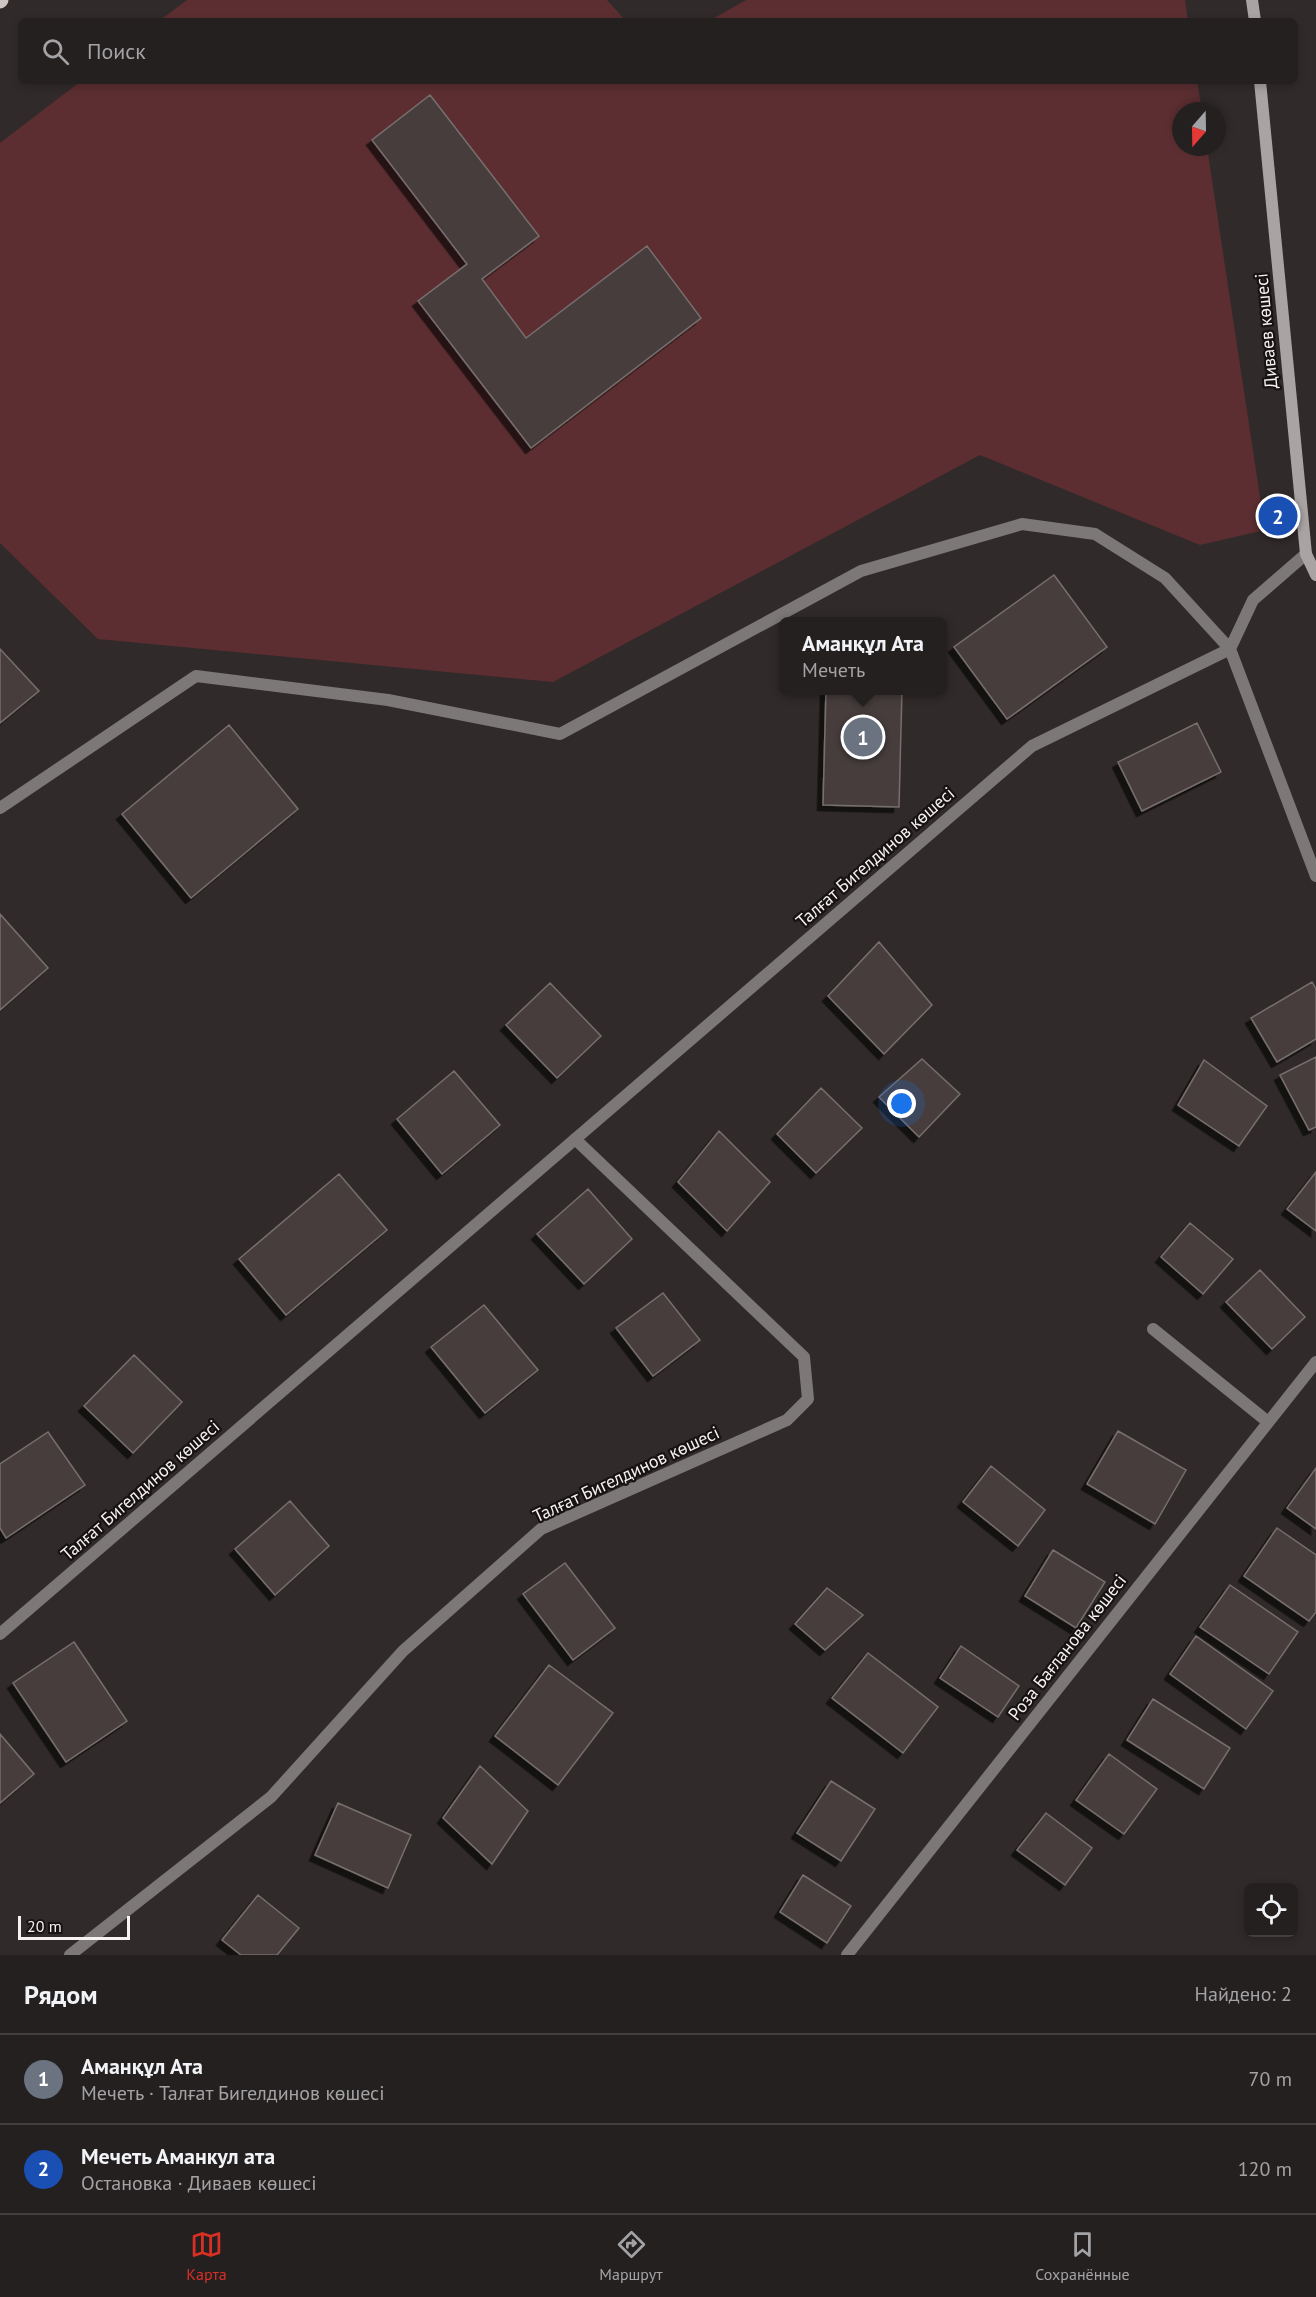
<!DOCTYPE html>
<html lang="ru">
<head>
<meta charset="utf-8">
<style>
  :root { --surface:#252020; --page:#312d2d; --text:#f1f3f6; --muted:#a3a3a5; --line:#423e3e; --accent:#d93025 }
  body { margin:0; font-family:"PT Sans",sans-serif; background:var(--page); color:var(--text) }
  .controls { position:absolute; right:18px; bottom:18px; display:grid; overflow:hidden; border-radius:9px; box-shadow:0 3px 9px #0003 }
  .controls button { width:54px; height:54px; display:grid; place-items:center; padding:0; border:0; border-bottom:2px solid var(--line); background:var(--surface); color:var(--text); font:30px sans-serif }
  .compass { position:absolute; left:1172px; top:102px; width:54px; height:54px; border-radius:50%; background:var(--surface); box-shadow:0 3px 9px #0003; rotate:200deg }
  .scale { position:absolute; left:18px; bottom:15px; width:112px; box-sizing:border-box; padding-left:6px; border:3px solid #f7f2f2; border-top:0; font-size:16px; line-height:21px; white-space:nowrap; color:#f7f2f2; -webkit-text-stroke:4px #171313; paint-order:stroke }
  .you { position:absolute; left:902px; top:1104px; width:21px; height:21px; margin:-15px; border:4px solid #fff; border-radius:50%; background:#1a73e8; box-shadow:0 0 0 9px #1a73e833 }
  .badge { display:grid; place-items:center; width:39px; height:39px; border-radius:50%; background:var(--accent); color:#fff; font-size:20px; font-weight:700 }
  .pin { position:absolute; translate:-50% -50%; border:3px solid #fff; box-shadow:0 2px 6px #0006 }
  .popup { position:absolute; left:779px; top:617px; width:168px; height:78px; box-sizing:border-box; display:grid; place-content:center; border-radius:9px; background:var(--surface); filter:drop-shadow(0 2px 4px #0005); font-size:20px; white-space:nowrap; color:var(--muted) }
  .popup b { font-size:22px; color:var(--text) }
  .popup::after { content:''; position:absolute; left:50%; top:100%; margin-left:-12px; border:12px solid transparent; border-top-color:var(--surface) }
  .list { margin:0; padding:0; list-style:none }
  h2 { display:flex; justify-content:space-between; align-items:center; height:78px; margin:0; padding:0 24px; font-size:26px }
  h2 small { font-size:20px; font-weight:400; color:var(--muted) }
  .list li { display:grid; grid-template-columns:39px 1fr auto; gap:18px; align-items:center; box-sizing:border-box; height:90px; padding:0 24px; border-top:2px solid var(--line) }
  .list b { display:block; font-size:22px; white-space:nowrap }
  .list p { margin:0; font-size:20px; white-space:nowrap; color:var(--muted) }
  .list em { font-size:20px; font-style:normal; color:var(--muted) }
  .icon { flex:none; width:33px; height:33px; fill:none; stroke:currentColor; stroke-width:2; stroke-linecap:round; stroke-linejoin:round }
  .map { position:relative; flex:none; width:1316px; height:1955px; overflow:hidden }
  .search { position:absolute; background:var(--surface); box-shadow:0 3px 9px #0003; left:18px; right:18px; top:18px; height:66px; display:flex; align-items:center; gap:15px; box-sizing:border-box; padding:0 21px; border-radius:9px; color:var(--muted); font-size:22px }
  .sheet { height:258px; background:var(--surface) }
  nav { display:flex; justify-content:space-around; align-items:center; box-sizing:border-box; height:84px; border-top:2px solid var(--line); background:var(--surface); font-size:16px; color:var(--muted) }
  nav a { display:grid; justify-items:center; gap:3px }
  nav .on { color:var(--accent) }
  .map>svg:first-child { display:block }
</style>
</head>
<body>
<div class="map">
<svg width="1316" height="1955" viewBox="0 0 1316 1955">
  <defs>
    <filter id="shadow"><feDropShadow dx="-5.5" dy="5.5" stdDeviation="0" flood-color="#0009"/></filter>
  </defs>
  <rect width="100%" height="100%" fill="#312a2a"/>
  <!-- green -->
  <path fill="#5c2e31" d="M187,0h420l19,21h-467z
    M746,0h439l3,21h-479z
    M81,81h1116l5,30h-21v36h26l58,383 -65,15 -220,-90 -427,227 -455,-43 -98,-96v-400z"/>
  <!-- building -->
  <path fill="#463e3e" stroke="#776e6e" stroke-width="1.5" filter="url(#shadow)" d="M430,95l109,141 -57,43 44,59 121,-92 54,72 -170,130 -113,-147 49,-37 -95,-124z
    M1054,575l53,72 -100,72 -53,-72z
    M0,649l39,42 -39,32z
    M826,690h76l-3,117 -76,-2z
    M1197,723l24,49 -79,39 -24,-49z
    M229,725l69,84 -107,89 -69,-84z
    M0,914l48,54 -48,42z
    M879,942l53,63 -48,49 -56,-58z
    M1312,982l4,7v50l-39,23 -26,-44z
    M550,983l51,53 -44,42 -51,-53z
    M1316,1057v70l-7,3 -29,-55z
    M922,1059l38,35 -41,43 -40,-40z
    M1204,1060l63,46 -28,40 -61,-41z
    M454,1071l46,54 -58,49 -45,-55z
    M821,1088l41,40 -46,45 -39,-39z
    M719,1131l51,51 -43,49 -49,-49z
    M1316,1172v59l-29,-22z
    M339,1174l48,56 -101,85 -47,-56z
    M588,1189l44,50 -48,45 -47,-50z
    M1190,1223l43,36 -30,35 -42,-37z
    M1260,1270l45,47 -33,32 -46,-47z
    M663,1293l37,47 -47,36 -37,-48z
    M484,1305l54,65 -53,43 -54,-66z
    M134,1355l48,47 -49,51 -49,-47z
    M1118,1431l68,39 -31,54 -68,-40z
    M48,1432l37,53 -79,53 -6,-10v-64z
    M991,1466l54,44 -27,36 -55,-44z
    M1316,1468v61l-29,-21z
    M290,1501l39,45 -54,49 -40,-46z
    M1277,1528l39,27v57l-7,9 -65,-45z
    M1053,1550l52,32 -29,46 -51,-32z
    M565,1563l50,65 -42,32 -50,-66z
    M1230,1585l68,47 -29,42 -69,-47z
    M827,1588l36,27 -38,35 -30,-26z
    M1196,1636l77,55 -27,38 -76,-55z
    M74,1642l53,79 -61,41 -53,-79z
    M961,1646l58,40 -21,31 -58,-39z
    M868,1653l70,54 -35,46 -71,-55z
    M549,1665l64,48 -55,72 -63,-49z
    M1153,1699l77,49 -26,41 -77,-49z
    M0,1734l34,40 -34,29z
    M1109,1754l48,35 -33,45 -48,-34z
    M480,1766l48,45 -36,53 -49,-46z
    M831,1781l44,28 -34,52 -44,-28z
    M338,1803l73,32 -23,53 -73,-33z
    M1046,1813l46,35 -27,37 -48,-35z
    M803,1875l48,31 -24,37 -47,-31z
    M258,1895l41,33 -22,27h-36l-19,-15z"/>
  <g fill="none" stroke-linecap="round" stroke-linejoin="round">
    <!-- lane -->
    <path stroke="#7c7878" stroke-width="12" d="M1153,1329l115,93"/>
    <!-- street -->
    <path stroke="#7c7878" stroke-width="12" d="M1306,554l-53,46 -23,49 86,227
      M0,808l196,-132 192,24 172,34 301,-163 161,-47 73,10 70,44 65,71 -198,97 -1032,888
      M70,1955l201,-158 132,-146 138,-122 246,-109 21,-21 -4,-42 -229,-218
      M847,1955l469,-593"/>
    <!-- secondary -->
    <path stroke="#a9a3a3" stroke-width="12" d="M1252,0l3,21
      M1260,81l46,473 10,21"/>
    <!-- primary -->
    <path stroke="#cdc4c4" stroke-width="15" d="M0,1l1,-1"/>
  </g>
  <g text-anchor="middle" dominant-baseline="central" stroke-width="4.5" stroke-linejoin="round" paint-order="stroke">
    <!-- street labels -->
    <g font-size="18" fill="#f7f2f2" stroke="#171313">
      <text transform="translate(1266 331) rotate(-95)">Диваев көшесі</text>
      <text transform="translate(875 857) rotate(-41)">Талғат Бигелдинов көшесі</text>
      <text transform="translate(626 1474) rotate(-25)">Талғат Бигелдинов көшесі</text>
      <text transform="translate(140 1490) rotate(-41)">Талғат Бигелдинов көшесі</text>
      <text transform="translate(1067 1647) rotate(-52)">Роза Бағланова көшесі</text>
    </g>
  </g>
</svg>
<div class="controls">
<button><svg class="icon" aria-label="locate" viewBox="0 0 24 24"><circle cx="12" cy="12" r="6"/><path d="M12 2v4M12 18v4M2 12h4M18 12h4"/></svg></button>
</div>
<svg class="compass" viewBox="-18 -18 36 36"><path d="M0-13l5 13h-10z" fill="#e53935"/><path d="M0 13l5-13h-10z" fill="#a3a3a5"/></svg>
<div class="scale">20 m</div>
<div class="you"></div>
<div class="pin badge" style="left:863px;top:737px;background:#6b7280">1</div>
<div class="popup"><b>Аманқұл Ата</b>Мечеть</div>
<div class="pin badge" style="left:1278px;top:516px;background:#1a4fb4">2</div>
<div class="search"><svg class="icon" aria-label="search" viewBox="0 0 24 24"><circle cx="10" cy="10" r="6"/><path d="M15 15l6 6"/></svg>Поиск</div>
</div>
<section class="sheet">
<h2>Рядом<small>Найдено: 2</small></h2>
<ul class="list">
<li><span class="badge" style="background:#6b7280">1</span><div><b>Аманқұл Ата</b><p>Мечеть · Талғат Бигелдинов көшесі</p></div><em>70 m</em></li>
<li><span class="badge" style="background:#1a4fb4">2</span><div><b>Мечеть Аманкул ата</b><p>Остановка · Диваев көшесі</p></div><em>120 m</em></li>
</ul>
</section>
<nav>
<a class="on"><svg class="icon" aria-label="map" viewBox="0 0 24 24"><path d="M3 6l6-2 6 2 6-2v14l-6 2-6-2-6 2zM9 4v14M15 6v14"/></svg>Карта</a>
<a><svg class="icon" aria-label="directions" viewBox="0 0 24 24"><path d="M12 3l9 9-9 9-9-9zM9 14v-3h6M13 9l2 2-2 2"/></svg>Маршрут</a>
<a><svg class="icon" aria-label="saved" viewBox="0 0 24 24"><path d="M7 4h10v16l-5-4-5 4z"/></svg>Сохранённые</a>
</nav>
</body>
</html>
